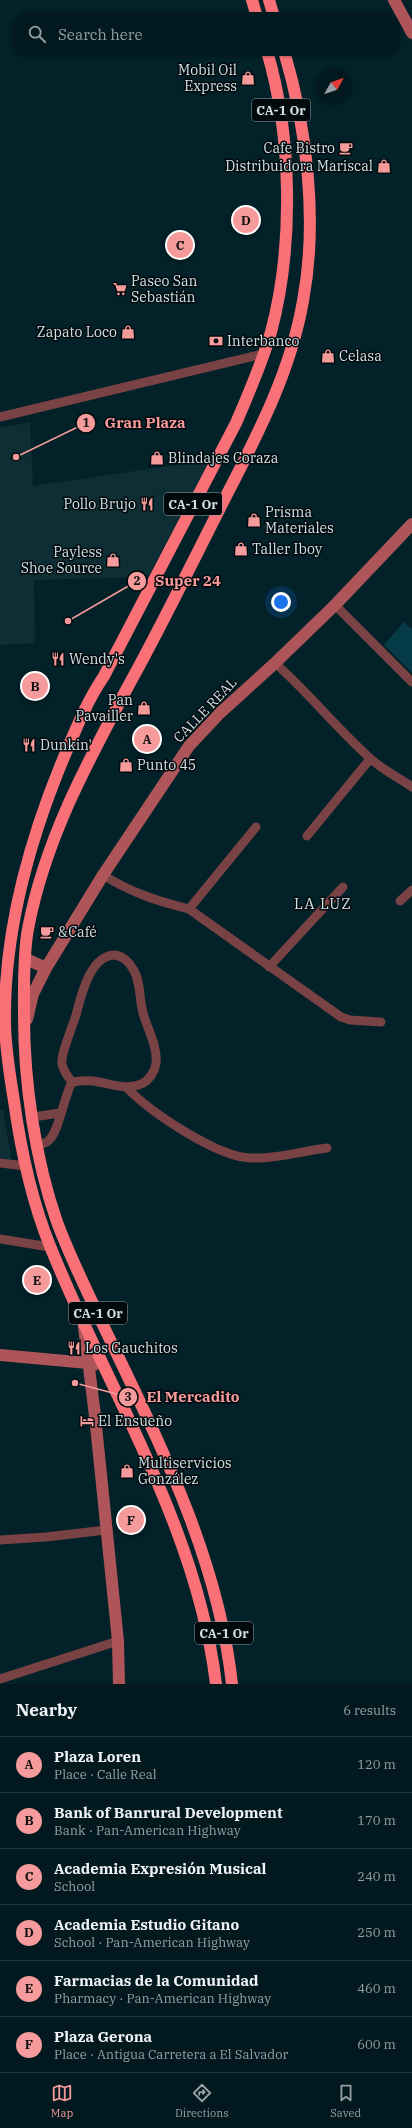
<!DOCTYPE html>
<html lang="en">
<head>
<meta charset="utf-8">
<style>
  :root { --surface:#02191f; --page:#0c2228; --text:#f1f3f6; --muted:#96a0a4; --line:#23383d; --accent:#f59b9c }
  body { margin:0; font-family:"IBM Plex Serif",serif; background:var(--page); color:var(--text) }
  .compass { position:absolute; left:316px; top:68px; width:36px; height:36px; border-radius:50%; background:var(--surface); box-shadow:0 1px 3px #0004; rotate:50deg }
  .you { position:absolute; left:281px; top:602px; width:14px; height:14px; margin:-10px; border:3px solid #fff; border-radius:50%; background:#1a73e8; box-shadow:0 0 0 6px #1a73e833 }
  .badge { display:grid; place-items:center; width:26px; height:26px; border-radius:50%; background:var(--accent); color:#111; font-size:13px; font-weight:700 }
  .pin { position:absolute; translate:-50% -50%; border:2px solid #fff; box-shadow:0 1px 4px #0006 }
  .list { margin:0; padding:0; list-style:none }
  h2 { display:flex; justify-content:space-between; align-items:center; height:52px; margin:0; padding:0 16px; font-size:17px }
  h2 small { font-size:13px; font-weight:400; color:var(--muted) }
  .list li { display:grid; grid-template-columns:26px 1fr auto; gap:12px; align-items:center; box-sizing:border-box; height:56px; padding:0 16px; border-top:1px solid var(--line) }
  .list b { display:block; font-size:15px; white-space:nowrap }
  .list p { margin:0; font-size:13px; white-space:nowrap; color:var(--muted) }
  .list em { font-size:13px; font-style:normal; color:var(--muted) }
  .icon { flex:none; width:22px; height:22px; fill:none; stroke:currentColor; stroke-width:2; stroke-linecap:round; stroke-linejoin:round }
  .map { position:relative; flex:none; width:412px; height:1684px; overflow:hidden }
  .search { position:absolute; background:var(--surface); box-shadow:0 1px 3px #0004; left:12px; right:12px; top:12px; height:44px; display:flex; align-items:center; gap:10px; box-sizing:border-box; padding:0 14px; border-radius:16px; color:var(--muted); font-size:15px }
  .sheet { height:388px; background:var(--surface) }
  nav { display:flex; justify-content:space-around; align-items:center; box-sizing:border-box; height:56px; border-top:1px solid var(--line); background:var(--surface); font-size:11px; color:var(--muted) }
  nav a { display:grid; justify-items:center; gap:2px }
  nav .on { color:var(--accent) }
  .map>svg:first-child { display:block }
</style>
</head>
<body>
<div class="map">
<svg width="412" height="1684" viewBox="0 0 412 1684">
  <rect width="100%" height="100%" fill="#022129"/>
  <!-- built -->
  <path fill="#0e2e35" d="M30,422l3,64 177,-26 -62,117 -114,3 1,63 -35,2v-217z
    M0,1110h3l9,52 -12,-2z"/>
  <!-- green -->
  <path fill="#053b47" d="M404,622l8,7v44l-28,-28z"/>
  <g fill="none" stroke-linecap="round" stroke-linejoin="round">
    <!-- street -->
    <path stroke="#794244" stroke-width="9" d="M0,417l263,-63
      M335,605l77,77
      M275,663c34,30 62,66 96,96 13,12 27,18 41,28
      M307,836l63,-77
      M103,875c29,18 54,26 86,34l152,108 9,3 31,2
      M400,901l12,-11
      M189,909l67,-82
      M269,967l74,-80
      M126,1087c24,25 92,71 126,71 24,1 51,-7 75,-10
      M33,1117l27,-4
      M38,1146c3,-2 9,-3 11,-6 10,-8 15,-44 23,-58 7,-1 14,-2 21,-1 16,2 32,10 48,3 8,-3 14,-13 15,-21 2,-16 -9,-35 -13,-50 -4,-14 -2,-32 -10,-44 -4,-7 -10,-13 -18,-14 -25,0 -34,41 -39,60 -3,10 -16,41 -14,49 1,6 6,13 10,18
      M0,1163l25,3
      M0,1239l50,8
      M0,1540l46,-3 60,-7
      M0,1679l118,-38"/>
    <!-- secondary -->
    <path stroke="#ad5559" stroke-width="12" d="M394,0l18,33
      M26,959l20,9
      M27,1019l6,-25 13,-26 57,-93 86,-129 31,-33 55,-50 60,-58 77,-81
      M84,1327l11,89 23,225 1,43
      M0,1355l88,8 6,2"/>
    <!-- highway -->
    <path stroke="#fa7077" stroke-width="12" d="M252,0l5,17
      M269,0l5,17
      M216,1684c-19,-158 -108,-293 -166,-438 -19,-47 -29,-95 -36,-145 -4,-26 -9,-53 -9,-80 -1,-91 24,-180 59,-264 12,-28 23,-56 40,-81l132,-253c13,-30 26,-60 35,-91 23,-86 21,-196 -4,-281
      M232,1684c-14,-128 -74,-244 -129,-359 -16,-34 -33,-68 -46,-103 -22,-63 -33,-140 -33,-206 0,-27 -1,-61 4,-87 17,-90 60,-168 103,-248 31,-56 59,-114 88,-171 34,-67 71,-134 84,-209 15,-80 4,-173 -19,-250"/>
  </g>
  <!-- icons -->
  <defs>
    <g id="shop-bare" transform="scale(1.08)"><path d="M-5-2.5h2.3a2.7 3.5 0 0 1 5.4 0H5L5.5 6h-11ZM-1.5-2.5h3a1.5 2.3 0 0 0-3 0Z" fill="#f59b9c" stroke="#01090c" stroke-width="2.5" paint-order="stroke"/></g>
    <g id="cafe-bare" transform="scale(1.08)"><path d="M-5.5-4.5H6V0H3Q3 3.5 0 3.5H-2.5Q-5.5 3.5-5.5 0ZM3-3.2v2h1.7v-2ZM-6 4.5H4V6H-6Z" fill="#f59b9c" stroke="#01090c" stroke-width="2.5" paint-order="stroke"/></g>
    <g id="supermarket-bare" transform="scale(1.08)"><path d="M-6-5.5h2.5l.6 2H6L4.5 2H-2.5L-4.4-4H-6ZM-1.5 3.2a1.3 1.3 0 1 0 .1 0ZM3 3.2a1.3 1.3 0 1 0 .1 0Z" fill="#f59b9c" stroke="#01090c" stroke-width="2.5" paint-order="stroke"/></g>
    <g id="bank-bare" transform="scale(1.08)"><path d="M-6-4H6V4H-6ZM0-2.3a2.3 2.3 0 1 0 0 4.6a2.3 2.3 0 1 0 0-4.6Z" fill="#f59b9c" stroke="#01090c" stroke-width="2.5" paint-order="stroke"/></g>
    <g id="restaurant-bare" transform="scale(1.08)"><path d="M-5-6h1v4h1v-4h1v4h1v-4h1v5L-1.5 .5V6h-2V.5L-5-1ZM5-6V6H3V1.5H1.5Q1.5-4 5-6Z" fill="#f59b9c" stroke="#01090c" stroke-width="2.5" paint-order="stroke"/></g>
    <g id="hotel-bare" transform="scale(1.08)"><path d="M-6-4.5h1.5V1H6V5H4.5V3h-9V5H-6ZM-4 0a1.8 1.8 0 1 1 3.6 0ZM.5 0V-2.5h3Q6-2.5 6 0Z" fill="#f59b9c" stroke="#01090c" stroke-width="2.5" paint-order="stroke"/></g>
  </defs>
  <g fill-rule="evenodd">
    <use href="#shop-bare" x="248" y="78"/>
    <use href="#cafe-bare" x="346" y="148"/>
    <use href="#shop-bare" x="384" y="166"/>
    <use href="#supermarket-bare" x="120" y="289"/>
    <use href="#shop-bare" x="128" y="332"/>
    <use href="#bank-bare" x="216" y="341"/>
    <use href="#shop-bare" x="328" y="356"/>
    <use href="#shop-bare" x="157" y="458"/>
    <use href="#restaurant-bare" x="147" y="504"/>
    <use href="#shop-bare" x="254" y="520"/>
    <use href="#shop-bare" x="241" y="549"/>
    <use href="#shop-bare" x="113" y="560"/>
    <use href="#restaurant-bare" x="58" y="659"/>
    <use href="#shop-bare" x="144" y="708"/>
    <use href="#restaurant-bare" x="29" y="745"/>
    <use href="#shop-bare" x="126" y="765"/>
    <use href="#cafe-bare" x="47" y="932"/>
    <use href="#restaurant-bare" x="74" y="1348"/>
    <use href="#hotel-bare" x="87" y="1421"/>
    <use href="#shop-bare" x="127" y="1471"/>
  </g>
  <g text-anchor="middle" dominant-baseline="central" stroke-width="3" stroke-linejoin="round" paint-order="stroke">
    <!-- shield labels -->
    <g fill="#01090c" stroke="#91a0a4" stroke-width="1">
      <rect x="252" y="99" width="58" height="22" rx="3"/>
      <rect x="164" y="493" width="58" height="22" rx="3"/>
      <rect x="69" y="1302" width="58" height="22" rx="3"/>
      <rect x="195" y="1622" width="58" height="22" rx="3"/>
    </g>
    <g font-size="13" font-weight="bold" fill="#cfe0e5">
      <text x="281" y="110">CA-1 Or</text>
      <text x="193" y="504">CA-1 Or</text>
      <text x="98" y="1313">CA-1 Or</text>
      <text x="224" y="1633">CA-1 Or</text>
    </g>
    <!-- poi labels -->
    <g font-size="14" fill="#cfe0e5" stroke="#01090c" text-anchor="start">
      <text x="237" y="70" text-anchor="end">Mobil Oil<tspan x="237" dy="16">Express</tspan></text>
      <text x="335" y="148" text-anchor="end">Cafe Bistro</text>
      <text x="373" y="166" text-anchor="end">Distribuidora Mariscal</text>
      <text x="131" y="281">Paseo San<tspan x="131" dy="16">Sebastián</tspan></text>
      <text x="117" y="332" text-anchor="end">Zapato Loco</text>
      <text x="227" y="341">Interbanco</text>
      <text x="339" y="356">Celasa</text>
      <text x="168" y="458">Blindajes Coraza</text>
      <text x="136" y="504" text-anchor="end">Pollo Brujo</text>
      <text x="265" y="512">Prisma<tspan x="265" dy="16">Materiales</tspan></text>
      <text x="252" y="549">Taller Iboy</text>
      <text x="102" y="552" text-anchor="end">Payless<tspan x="102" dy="16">Shoe Source</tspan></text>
      <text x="69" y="659">Wendy's</text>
      <text x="133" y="700" text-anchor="end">Pan<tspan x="133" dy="16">Pavailler</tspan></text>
      <text x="40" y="745">Dunkin'</text>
      <text x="137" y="765">Punto 45</text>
      <text x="58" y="932">&amp;Café</text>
      <text x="85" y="1348">Los Gauchitos</text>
      <text x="98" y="1421">El Ensueño</text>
      <text x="138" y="1463">Multiservicios<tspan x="138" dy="16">González</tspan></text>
    </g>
    <!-- street labels -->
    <g font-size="14" fill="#cfe0e5" stroke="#01090c">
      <text transform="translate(205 710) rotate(-46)">CALLE REAL</text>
    </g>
    <!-- neighbourhood labels -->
    <g font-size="15" letter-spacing="1" fill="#cfe0e5" stroke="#01090c">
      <text x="323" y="903">LA LUZ</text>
    </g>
  </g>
  <!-- callouts -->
  <path fill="none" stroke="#f59b9c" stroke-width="1.5" d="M16 457L86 423M68 621L137 581M75 1383L128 1397"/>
  <g fill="#f59b9c" stroke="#01090c" stroke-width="1.5">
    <circle cx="16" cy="457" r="4"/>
    <circle cx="68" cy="621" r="4"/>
    <circle cx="75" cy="1383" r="4"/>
    <circle cx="86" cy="423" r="10"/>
    <circle cx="137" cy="581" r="10"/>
    <circle cx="128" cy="1397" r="10"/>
  </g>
  <g font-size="12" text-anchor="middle" font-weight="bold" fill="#111">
    <text x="86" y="427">1</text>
    <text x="137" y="585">2</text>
    <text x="128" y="1401">3</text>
  </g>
  <g font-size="15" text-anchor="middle" font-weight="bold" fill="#f59b9c" stroke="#01090c" stroke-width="3" stroke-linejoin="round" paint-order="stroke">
    <text x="145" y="428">Gran Plaza</text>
    <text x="188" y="586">Super 24</text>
    <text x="193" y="1402">El Mercadito</text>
  </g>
</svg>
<svg class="compass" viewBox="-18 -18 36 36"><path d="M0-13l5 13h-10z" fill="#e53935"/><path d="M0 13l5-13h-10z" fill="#96a0a4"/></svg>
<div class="you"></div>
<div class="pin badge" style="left:147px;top:739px">A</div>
<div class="pin badge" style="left:35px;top:686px">B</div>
<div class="pin badge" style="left:180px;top:245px">C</div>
<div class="pin badge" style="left:246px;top:220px">D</div>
<div class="pin badge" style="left:37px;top:1280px">E</div>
<div class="pin badge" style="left:131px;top:1520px">F</div>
<div class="search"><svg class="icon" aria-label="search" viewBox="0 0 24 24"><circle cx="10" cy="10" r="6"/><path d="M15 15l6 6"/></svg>Search here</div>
</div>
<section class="sheet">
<h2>Nearby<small>6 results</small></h2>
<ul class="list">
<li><span class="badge">A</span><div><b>Plaza Loren</b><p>Place · Calle Real</p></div><em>120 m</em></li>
<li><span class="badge">B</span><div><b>Bank of Banrural Development</b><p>Bank · Pan-American Highway</p></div><em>170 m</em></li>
<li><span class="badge">C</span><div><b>Academia Expresión Musical</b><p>School</p></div><em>240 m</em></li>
<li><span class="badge">D</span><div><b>Academia Estudio Gitano</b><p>School · Pan-American Highway</p></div><em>250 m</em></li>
<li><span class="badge">E</span><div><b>Farmacias de la Comunidad</b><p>Pharmacy · Pan-American Highway</p></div><em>460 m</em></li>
<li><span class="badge">F</span><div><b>Plaza Gerona</b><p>Place · Antigua Carretera a El Salvador</p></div><em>600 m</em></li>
</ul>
</section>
<nav>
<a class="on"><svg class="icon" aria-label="map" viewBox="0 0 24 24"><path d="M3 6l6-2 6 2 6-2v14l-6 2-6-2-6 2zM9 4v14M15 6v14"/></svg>Map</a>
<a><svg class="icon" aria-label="directions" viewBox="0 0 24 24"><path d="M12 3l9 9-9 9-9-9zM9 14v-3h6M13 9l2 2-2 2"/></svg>Directions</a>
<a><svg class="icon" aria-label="saved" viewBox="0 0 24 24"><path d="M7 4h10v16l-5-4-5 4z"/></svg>Saved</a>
</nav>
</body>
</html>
